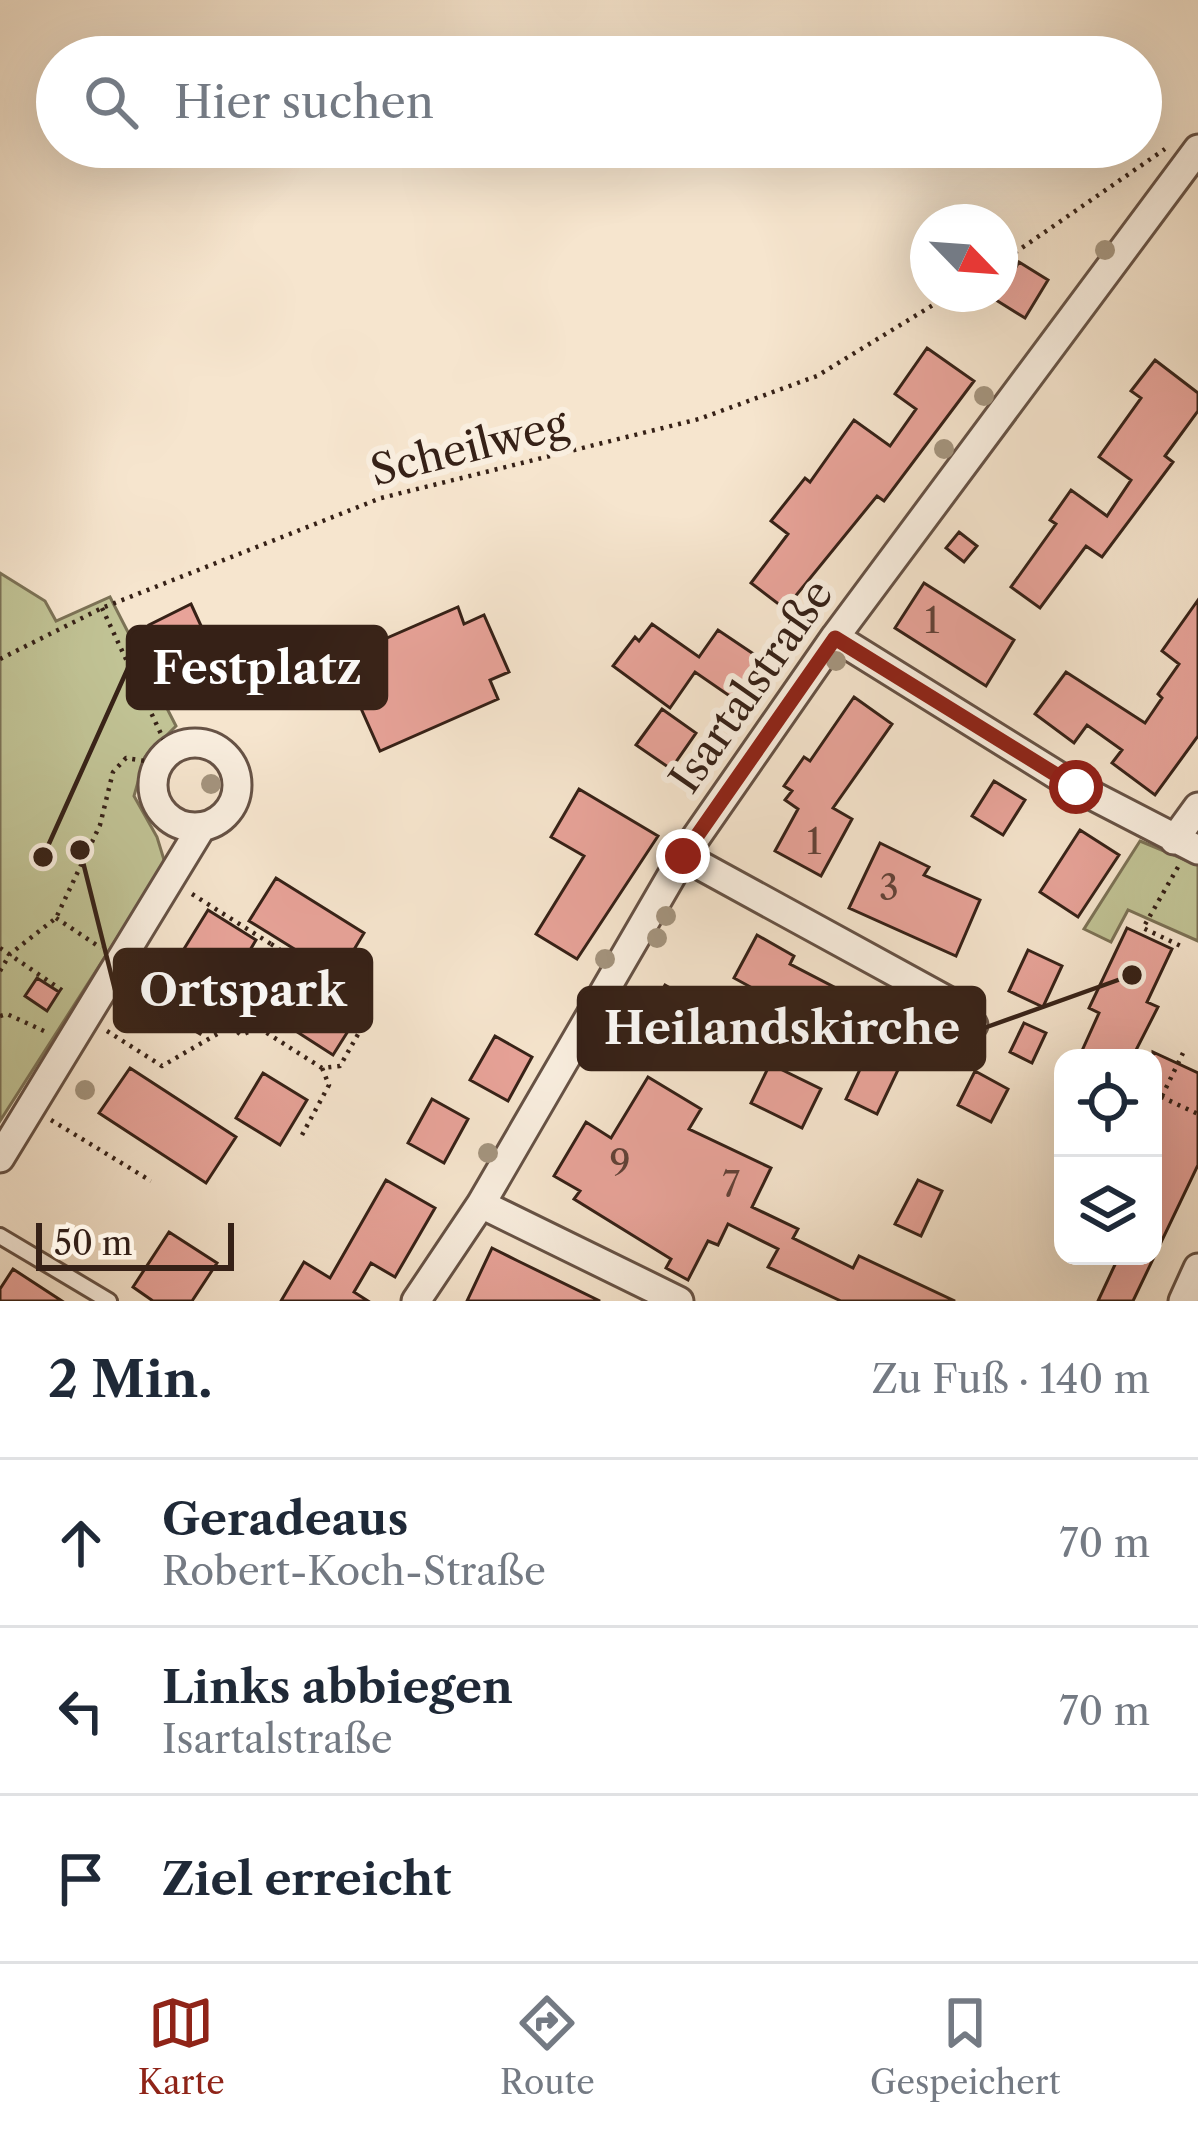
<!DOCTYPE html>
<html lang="de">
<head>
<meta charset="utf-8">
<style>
  :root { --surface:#fff; --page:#f6f6f7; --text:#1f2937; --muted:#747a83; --line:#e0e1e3; --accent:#8f2418 }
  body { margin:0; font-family:"Libre Caslon Text",serif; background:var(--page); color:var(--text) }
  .controls { position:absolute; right:36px; bottom:36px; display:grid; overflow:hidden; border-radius:24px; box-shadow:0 12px 48px #0002 }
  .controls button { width:108px; height:108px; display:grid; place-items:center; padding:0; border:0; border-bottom:3px solid var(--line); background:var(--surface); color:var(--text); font:60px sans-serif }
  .compass { position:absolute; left:910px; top:204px; width:108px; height:108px; border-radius:50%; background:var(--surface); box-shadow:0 12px 48px #0002; rotate:115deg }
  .scale { position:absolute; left:36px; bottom:30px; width:198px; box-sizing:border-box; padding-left:12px; border:6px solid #362117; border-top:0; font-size:33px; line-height:42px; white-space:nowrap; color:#362117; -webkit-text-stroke:9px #f9eedf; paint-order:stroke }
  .stop { position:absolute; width:36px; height:36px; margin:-27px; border:9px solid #8f2418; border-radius:50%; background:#fff }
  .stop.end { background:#8f2418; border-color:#fff; box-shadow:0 3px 12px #0008 }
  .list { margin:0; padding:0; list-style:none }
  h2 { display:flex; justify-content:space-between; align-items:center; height:156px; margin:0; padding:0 48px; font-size:51px }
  h2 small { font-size:39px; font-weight:400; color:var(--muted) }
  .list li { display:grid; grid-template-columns:78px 1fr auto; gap:36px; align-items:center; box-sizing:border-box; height:168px; padding:0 48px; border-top:3px solid var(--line) }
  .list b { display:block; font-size:45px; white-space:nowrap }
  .list p { margin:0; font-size:39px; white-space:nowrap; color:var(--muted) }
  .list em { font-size:39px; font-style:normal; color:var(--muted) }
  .icon { flex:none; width:66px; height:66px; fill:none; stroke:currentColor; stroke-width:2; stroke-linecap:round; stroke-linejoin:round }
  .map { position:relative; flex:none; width:1198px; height:1301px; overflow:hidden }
  .search { position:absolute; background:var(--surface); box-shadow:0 12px 48px #0002; left:36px; right:36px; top:36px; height:132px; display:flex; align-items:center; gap:30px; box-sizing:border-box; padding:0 42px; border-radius:66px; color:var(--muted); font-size:45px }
  .sheet { height:660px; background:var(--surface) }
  nav { display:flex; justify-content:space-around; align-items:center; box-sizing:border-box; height:168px; border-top:3px solid var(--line); background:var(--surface); font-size:33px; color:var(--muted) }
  nav a { display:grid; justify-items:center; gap:6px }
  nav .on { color:var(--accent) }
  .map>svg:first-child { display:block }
</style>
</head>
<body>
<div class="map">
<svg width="1198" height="1301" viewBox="0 0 1198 1301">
  <rect width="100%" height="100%" fill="#f6e5ce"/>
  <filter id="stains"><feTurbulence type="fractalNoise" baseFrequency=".00167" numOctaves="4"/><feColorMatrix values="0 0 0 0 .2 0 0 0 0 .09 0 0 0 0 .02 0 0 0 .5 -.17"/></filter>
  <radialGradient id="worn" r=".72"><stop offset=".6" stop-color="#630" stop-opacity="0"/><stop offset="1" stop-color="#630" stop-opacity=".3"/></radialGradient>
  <!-- green -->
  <path fill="#c1c395" stroke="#7c7256" stroke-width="3" d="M0,573l45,28 11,20 54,-24 66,129 -31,31 -11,39 23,41 8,26 -165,258z
    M1140,841l58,24v76l-70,-31 -17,32 -27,-13z"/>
  <!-- building -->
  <path fill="#e8a399" stroke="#362117" stroke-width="3" d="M1019,262l29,18 -23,38 -29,-18z
    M927,348l47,33 -90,120 -7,-5 -92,113 -34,-26 37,-49 -17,-13 34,-43 5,4 44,-62 36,26 26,-37 -21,-15z
    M1155,360l43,33v18l-33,45 8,6 -71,95 -16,-11 -46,62 -29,-21 45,-63 -6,-4 21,-30 36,26 24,-36 -32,-23 42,-59 -10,-7z
    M959,532l18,14 -13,16 -18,-14z
    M924,583l90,57 -28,46 -91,-58z
    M1198,600v136l-43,59 -43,-32 10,-13 -35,-25 -13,18 -39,-29 31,-42 79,51 17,-25 -4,-4 21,-30 -17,-13z
    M191,604l23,50 -45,21 -20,-50z
    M458,607l6,17 20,-9 25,57 -19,8 8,19 -118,52 -41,-92z
    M652,624l47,33 19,-27 43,29 -27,40 -39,-27 -25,36 -57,-42 22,-29 4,4z
    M854,697l38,27 -59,84 19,11 -31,57 -46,-25 23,-42 -13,-9 7,-9 -8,-5 20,-29 6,4z
    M662,709l34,24 -25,36 -35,-24z
    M994,781l31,19 -22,35 -31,-19z
    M579,789l79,47 -81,123 -41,-25 48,-78 -33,-19z
    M1080,830l39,25 -41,62 -38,-25z
    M880,843l49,24 -5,8 56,25 -24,56 -107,-48z
    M276,878l88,55 -26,43 -89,-55z
    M208,910l48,30 -56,94 -50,-30z
    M1127,928l45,21 -25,53 11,5 -26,51h-40l-11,-5 18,-40 -10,-5z
    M757,935l37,21 -4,8 127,66 -40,84 -31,-15 18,-38 -72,-37 6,-11 -64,-35z
    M1028,950l34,16 -19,41 -34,-16z
    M37,978l22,14 -12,19 -22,-15z
    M317,981l45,28 -29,46 -45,-29z
    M665,985l26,15 -2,5 43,25 -17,29 -70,-38z
    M1024,1023l22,10 -14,30 -22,-11z
    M495,1036l37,21 -24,44 -38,-21z
    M1153,1052l45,21v92l-65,136h-35l21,-45h34z
    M770,1064l51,25 -19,39 -51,-25z
    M130,1068l106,69 -30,46 -107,-70z
    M975,1071l33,18 -17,33 -33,-17z
    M263,1073l44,27 -27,45 -44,-27z
    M648,1077l53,32 -12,20 82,39 -19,39 46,22 -5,9 60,30 6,-12 96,45h-114l-73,-34 10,-18 -50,-25 -10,21 -10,-4 -20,39 -22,-12 5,-9 -97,-60 6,-8 -26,-15 32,-54 25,16z
    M432,1099l36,20 -24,44 -36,-20z
    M386,1180l49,28 -40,69 -24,-14 -17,29 14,9h-87l23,-39 26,16z
    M918,1180l24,11 -21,45 -26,-12z
    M169,1232l48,31 -25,38h-39l-20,-14z
    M492,1248l26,13 82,40h-133z
    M13,1269l49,32h-62v-12z"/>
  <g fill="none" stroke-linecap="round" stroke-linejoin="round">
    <!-- service casing -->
    <g stroke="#665245" stroke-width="20">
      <path id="service" d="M0,1236l109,65"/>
    </g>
    <!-- minor casing -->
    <g stroke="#665245" stroke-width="33">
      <path id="minor" d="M835,637l241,150 122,63
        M153 785a42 42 0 1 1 84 0a42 42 0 1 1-84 0Z
        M1174,840l24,-33
        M683,856l274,150 16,19
        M0,1158l201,-330
        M481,1204l198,97
        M416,1301l65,-97 202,-348 152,-219 363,-488
        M1183,1301l15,-33"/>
    </g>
    <!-- path -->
    <path stroke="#362117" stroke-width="4.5" stroke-dasharray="3 6" stroke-linecap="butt" d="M1000,263l165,-114
      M102,608l67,143
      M0,659l102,-51 279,-110 318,-79 118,-43 134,-82
      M1178,867l-35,61 42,20
      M192,894l79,50 -21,58
      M56,918l45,30
      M271,944l37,24
      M0,948l66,45
      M0,971l10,-17 46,-36 44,-93 13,-53 13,-14 32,5
      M0,1016l7,-2 37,17
      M230,1024l3,-16 17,-6
      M231,1026l10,9 18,-7 3,-13 -12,-13
      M259,1028l63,40 18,-2 25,-44
      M107,1031l55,35 69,-40
      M1153,1093l45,21
      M1162,1096l21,-43
      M51,1120l100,61
      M302,1135l27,-50 -7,-17"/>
    <!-- service -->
    <use href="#service" stroke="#f9eedf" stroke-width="14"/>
    <!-- minor -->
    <use href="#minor" stroke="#f9eedf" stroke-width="27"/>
  </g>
  <!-- trees -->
  <g fill="#a4947e">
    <circle cx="1105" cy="250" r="10"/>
    <circle cx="984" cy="396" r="10"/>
    <circle cx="944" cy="449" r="10"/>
    <circle cx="836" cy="661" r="10"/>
    <circle cx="211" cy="784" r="10"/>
    <circle cx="666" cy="916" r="10"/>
    <circle cx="657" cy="938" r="10"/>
    <circle cx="605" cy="959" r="10"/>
    <circle cx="85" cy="1090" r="10"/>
    <circle cx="488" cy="1153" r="10"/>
  </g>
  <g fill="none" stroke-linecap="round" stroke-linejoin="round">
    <!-- route -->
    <path stroke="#8f2418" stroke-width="15" d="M683,856l152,-218 241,149"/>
  </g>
  <g text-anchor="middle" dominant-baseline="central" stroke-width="12" stroke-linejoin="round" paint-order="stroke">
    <!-- number labels -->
    <g font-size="36" fill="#624238">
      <text x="932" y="620">1</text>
      <text x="814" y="841">1</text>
      <text x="889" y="887">3</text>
      <text x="620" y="1162">9</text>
      <text x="731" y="1184">7</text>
    </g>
    <!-- street labels -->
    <g font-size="42" fill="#362117" stroke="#f9eedf">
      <text transform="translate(469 447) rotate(-14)">Scheilweg</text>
      <text transform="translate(751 686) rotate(-55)">Isartalstraße</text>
    </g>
  </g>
  <!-- callouts -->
  <path fill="none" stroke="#362117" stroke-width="4.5" d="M43 857L128 668M80 850L115 990M1132 975L984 1028"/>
  <g fill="#362117" stroke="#f9eedf" stroke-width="4.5">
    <circle cx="43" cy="857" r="12"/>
    <circle cx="80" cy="850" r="12"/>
    <circle cx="1132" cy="975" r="12"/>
  </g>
  <g fill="#362117" stroke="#362117" stroke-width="4.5">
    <rect x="128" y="627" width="258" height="81" rx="12"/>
    <rect x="115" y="950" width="256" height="81" rx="12"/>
    <rect x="579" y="988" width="405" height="81" rx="12"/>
  </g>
  <g font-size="45" text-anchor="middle" font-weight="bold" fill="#fff">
    <text x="257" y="684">Festplatz</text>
    <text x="243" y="1006">Ortspark</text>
    <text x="782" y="1044">Heilandskirche</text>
  </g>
  <rect width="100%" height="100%" filter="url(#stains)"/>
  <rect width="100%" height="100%" fill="url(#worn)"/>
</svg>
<div class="controls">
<button><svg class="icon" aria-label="locate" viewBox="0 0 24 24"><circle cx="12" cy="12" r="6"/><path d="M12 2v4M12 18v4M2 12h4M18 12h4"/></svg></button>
<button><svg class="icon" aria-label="layers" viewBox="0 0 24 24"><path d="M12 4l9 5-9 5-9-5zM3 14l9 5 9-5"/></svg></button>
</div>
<svg class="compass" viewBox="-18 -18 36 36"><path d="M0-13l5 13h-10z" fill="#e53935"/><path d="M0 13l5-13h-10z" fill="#747a83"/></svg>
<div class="scale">50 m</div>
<div class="stop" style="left:1076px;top:787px"></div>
<div class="stop end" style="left:683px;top:856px"></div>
<div class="search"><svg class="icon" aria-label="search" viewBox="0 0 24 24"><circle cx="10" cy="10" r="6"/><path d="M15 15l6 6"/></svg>Hier suchen</div>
</div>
<section class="sheet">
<h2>2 Min.<small>Zu Fuß · 140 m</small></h2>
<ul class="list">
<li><svg class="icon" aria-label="ahead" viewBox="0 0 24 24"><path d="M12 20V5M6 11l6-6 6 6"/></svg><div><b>Geradeaus</b><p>Robert-Koch-Straße</p></div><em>70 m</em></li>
<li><svg class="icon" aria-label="left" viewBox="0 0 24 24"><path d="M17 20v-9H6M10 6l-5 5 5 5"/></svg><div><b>Links abbiegen</b><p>Isartalstraße</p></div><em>70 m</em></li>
<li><svg class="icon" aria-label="arrive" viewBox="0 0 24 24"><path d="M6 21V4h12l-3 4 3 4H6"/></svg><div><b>Ziel erreicht</b></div></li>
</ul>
</section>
<nav>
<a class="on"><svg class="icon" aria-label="map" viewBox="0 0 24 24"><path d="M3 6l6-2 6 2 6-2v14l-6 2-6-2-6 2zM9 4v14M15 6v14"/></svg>Karte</a>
<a><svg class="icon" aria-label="directions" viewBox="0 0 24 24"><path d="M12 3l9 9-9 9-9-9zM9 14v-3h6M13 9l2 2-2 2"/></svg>Route</a>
<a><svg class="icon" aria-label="saved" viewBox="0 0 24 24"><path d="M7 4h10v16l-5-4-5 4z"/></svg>Gespeichert</a>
</nav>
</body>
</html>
